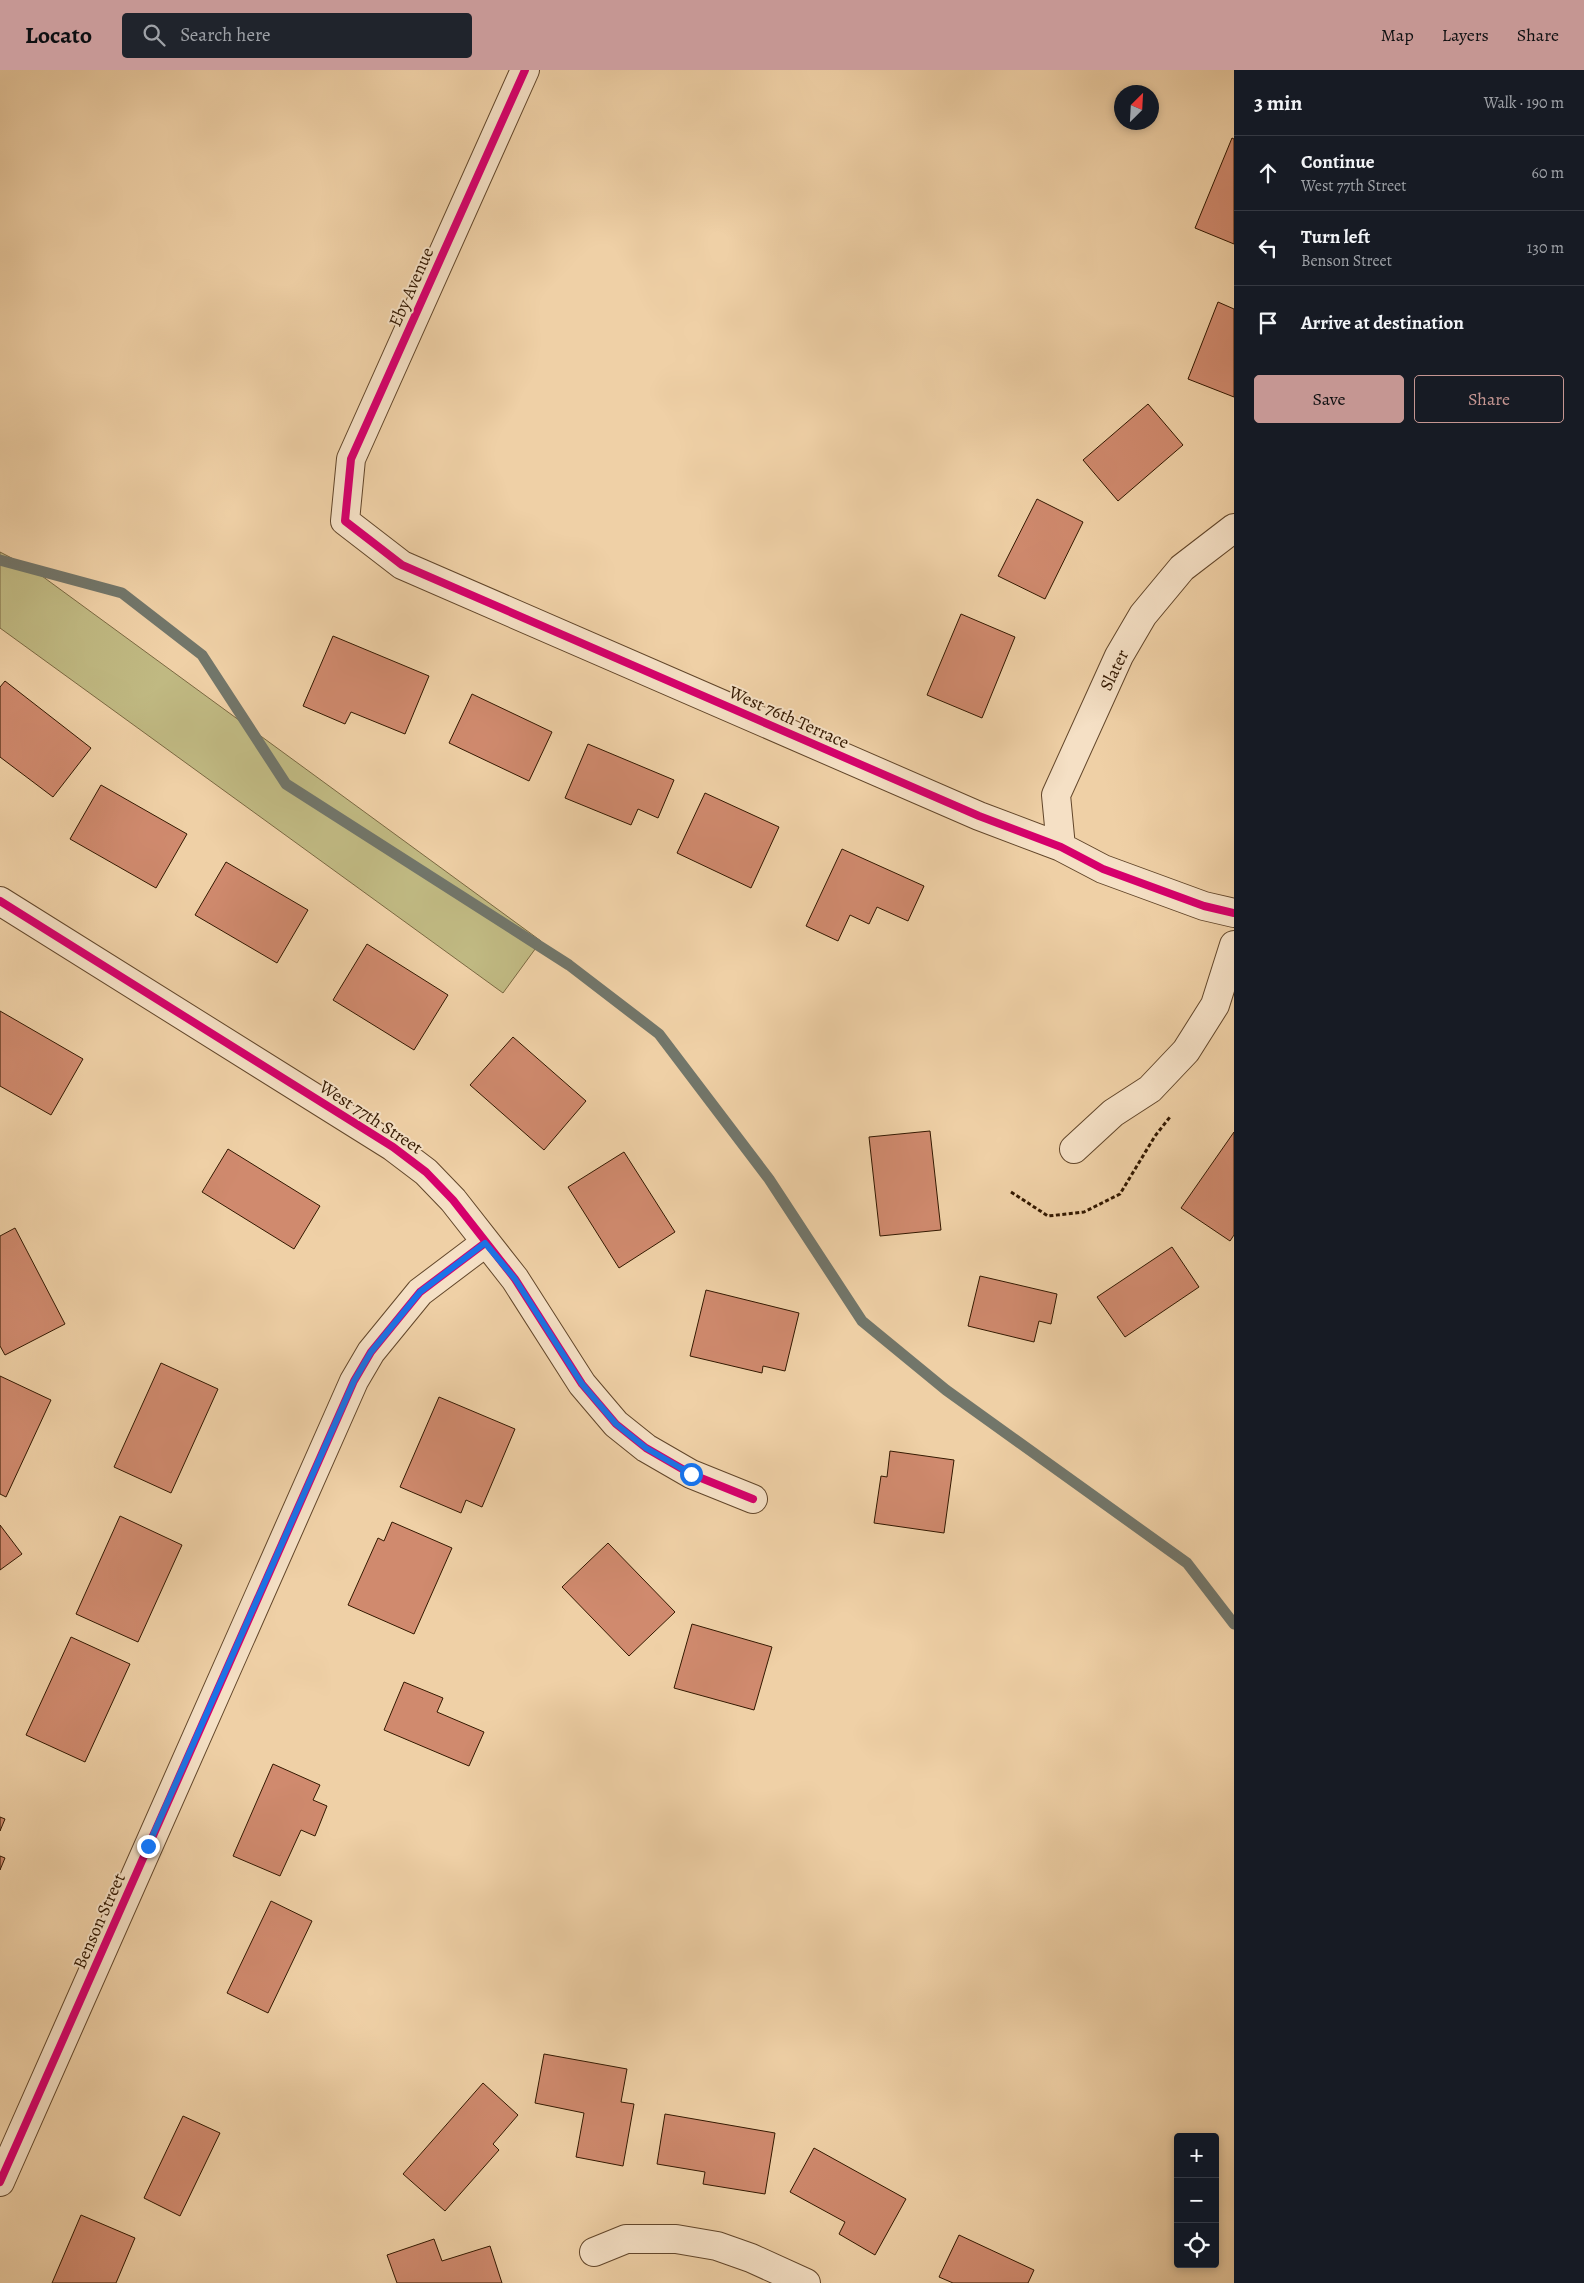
<!DOCTYPE html>
<html lang="en">
<head>
<meta charset="utf-8">
<style>
  :root { --surface:#171b24; --page:#20242c; --text:#f1f3f6; --muted:#9ea1a6; --line:#363941; --accent:#c59692 }
  body { margin:0; font-family:Alegreya,serif; background:var(--page); color:var(--text) }
  .controls { position:absolute; right:15px; bottom:15px; display:grid; overflow:hidden; border-radius:5px; box-shadow:0 2px 8px #0003 }
  .controls button { width:45px; height:45px; display:grid; place-items:center; padding:0; border:0; border-bottom:1px solid var(--line); background:var(--surface); color:var(--text); font:25px sans-serif }
  .compass { position:absolute; left:1114px; top:15px; width:45px; height:45px; border-radius:50%; background:var(--surface); box-shadow:0 2px 8px #0003; rotate:24deg }
  .stop { position:absolute; width:15px; height:15px; margin:-11px; border:4px solid #1a73e8; border-radius:50%; background:#fff }
  .stop.end { background:#1a73e8; border-color:#fff; box-shadow:0 1px 5px #0008 }
  .list { margin:0; padding:0; list-style:none }
  h2 { display:flex; justify-content:space-between; align-items:center; height:65px; margin:0; padding:0 20px; font-size:21px }
  h2 small { font-size:16px; font-weight:400; color:var(--muted) }
  .list li { display:grid; grid-template-columns:32px 1fr auto; gap:15px; align-items:center; box-sizing:border-box; height:75px; padding:0 20px; border-top:1px solid var(--line) }
  .list b { display:block; font-size:19px; white-space:nowrap }
  .list p { margin:0; font-size:16px; white-space:nowrap; color:var(--muted) }
  .list em { font-size:16px; font-style:normal; color:var(--muted) }
  .actions { display:flex; gap:10px; padding:15px 20px }
  .actions a { flex:1; padding:11px 0; border:1px solid var(--accent); border-radius:5px; text-align:center; font-size:18px; color:var(--accent) }
  .actions .main { background:var(--accent); color:#111 }
  .icon { flex:none; width:28px; height:28px; fill:none; stroke:currentColor; stroke-width:2; stroke-linecap:round; stroke-linejoin:round }
  .map { position:relative; flex:none; width:1234px; height:2213px; overflow:hidden }
  header { display:flex; align-items:center; gap:30px; box-sizing:border-box; height:70px; padding:0 25px; background:var(--accent); color:#111 }
  header strong { font-size:24px }
  nav { display:flex; gap:28px; margin-inline-start:auto; font-size:18px }
  .search { width:350px; height:45px; background:var(--page); display:flex; align-items:center; gap:12px; box-sizing:border-box; padding:0 18px; border-radius:5px; color:var(--muted); font-size:19px }
  main { display:flex }
  aside { flex:1; background:var(--surface) }
  .map>svg:first-child { display:block }
</style>
</head>
<body>
<header>
<strong>Locato</strong>
<div class="search"><svg class="icon" aria-label="search" viewBox="0 0 24 24"><circle cx="10" cy="10" r="6"/><path d="M15 15l6 6"/></svg>Search here</div>
<nav><a>Map</a><a>Layers</a><a>Share</a></nav>
</header>
<main>
<div class="map">
<svg width="1234" height="2213" viewBox="0 0 1234 2213">
  <rect width="100%" height="100%" fill="#efd0a6"/>
  <filter id="stains"><feTurbulence type="fractalNoise" baseFrequency=".004" numOctaves="4"/><feColorMatrix values="0 0 0 0 .2 0 0 0 0 .09 0 0 0 0 .02 0 0 0 .5 -.17"/></filter>
  <radialGradient id="worn" r=".72"><stop offset=".6" stop-color="#630" stop-opacity="0"/><stop offset="1" stop-color="#630" stop-opacity=".3"/></radialGradient>
  <!-- green -->
  <path fill="#c0b982" stroke="#7a6841" d="M0,482l31,16 510,373 -38,52 -503,-365z"/>
  <g fill="none" stroke-linecap="round" stroke-linejoin="round">
    <!-- stream -->
    <path stroke="#72766a" stroke-width="11" d="M0,490l122,33 80,62 84,129 283,181 90,69 110,145 93,142 84,69 241,173 47,61"/>
  </g>
  <!-- building -->
  <path fill="#d08a6e" stroke="#331800" d="M1232,68l2,1v105l-39,-16z
    M1218,232l16,7v88l-46,-18z
    M1148,334l35,41 -65,56 -35,-41z
    M1037,429l46,23 -38,77 -47,-23z
    M961,544l54,23 -33,81 -55,-23z
    M333,566l96,40 -24,58 -54,-22 -6,12 -42,-18z
    M5,611l86,67 -38,49 -53,-40v-70z
    M472,624l80,38 -23,49 -80,-38z
    M588,674l86,36 -16,38 -20,-9 -7,16 -66,-27z
    M101,715l86,49 -31,54 -86,-49z
    M705,723l74,34 -28,61 -74,-35z
    M842,779l82,37 -16,35 -31,-14 -8,17 -19,-9 -12,26 -32,-15z
    M226,792l82,48 -31,53 -82,-48z
    M367,874l81,51 -34,55 -81,-50z
    M0,941l83,48 -32,56 -51,-29z
    M513,967l73,64 -42,49 -74,-65z
    M930,1061l11,99 -61,6 -11,-99z
    M1234,1062v103l-4,6 -49,-33z
    M228,1079l92,57 -26,43 -92,-57z
    M624,1082l51,80 -56,36 -51,-81z
    M15,1158l50,96 -60,31 -5,-9v-110z
    M1172,1177l27,40 -74,50 -28,-40z
    M980,1206l77,18 -6,30 -12,-3 -5,21 -66,-16z
    M706,1220l93,23 -14,58 -22,-5 -1,7 -72,-17z
    M161,1293l57,26 -47,104 -57,-26z
    M0,1306l51,24 -45,97 -6,-3z
    M439,1327l76,32 -33,78 -16,-7 -5,13 -61,-26z
    M890,1381l64,9 -10,73 -70,-10 7,-47 6,1z
    M120,1446l62,29 -44,97 -62,-28z
    M392,1452l60,26 -38,86 -66,-29 30,-67 6,3z
    M0,1455l22,29 -22,16z
    M608,1473l67,69 -46,44 -67,-69z
    M692,1554l80,23 -18,63 -80,-22z
    M71,1567l59,27 -45,98 -59,-27z
    M404,1612l39,16 -6,14 47,20 -15,34 -85,-36z
    M273,1694l47,21 -7,15 14,6 -12,30 -14,-6 -21,46 -47,-20z
    M0,1747l5,2 -5,12z
    M0,1786l5,2 -5,12z
    M271,1831l41,20 -44,92 -41,-20z
    M544,1984l83,15 -6,33 13,2 -11,62 -47,-9 8,-44 -49,-10z
    M483,2013l35,32 -25,29 6,6 -54,61 -42,-37z
    M665,2044l110,19 -10,61 -62,-10 2,-12 -48,-8z
    M183,2046l37,17 -40,83 -36,-18z
    M814,2078l92,51 -31,56 -36,-21 6,-12 -55,-30z
    M81,2145l54,23 -19,45h-64z
    M959,2165l75,35 -6,13h-75l-14,-6z
    M434,2169l8,22 48,-15 12,37h-105l-10,-28z"/>
  <g fill="none" stroke-linecap="round" stroke-linejoin="round">
    <!-- minor casing -->
    <g stroke="#62462a" stroke-width="30">
      <path id="minor" d="M525,0l-174,389 -6,62 57,44 577,251 82,31 42,22 101,37 30,7
        M1061,777l-5,-52 63,-139 24,-41 39,-47 52,-40
        M0,831l393,246 33,25 27,28 62,79 67,105 34,40 30,24 45,26 62,25
        M1074,1079l39,-36 37,-24 36,-38 29,-46 19,-60
        M0,2112l354,-801 17,-29 49,-60 65,-49
        M594,2182l32,-13h50l41,7 34,12 55,25"/>
    </g>
    <!-- path -->
    <path stroke="#331800" stroke-width="3" stroke-dasharray="4 2.5" stroke-linecap="butt" d="M1011,1122l37,24 36,-4 36,-18 35,-58 15,-19"/>
    <!-- minor -->
    <use href="#minor" stroke="#f5e0c5" stroke-width="28"/>
    <!-- cycleway casing -->
    <g stroke="#f5e0c5" stroke-width="11">
      <path id="cycleway" d="M525,0l-174,389 -6,62 57,44 577,251 82,31 42,22 101,37 30,7
        M0,831l393,246 33,25 27,28 62,79 67,105 34,40 30,24 45,26 62,25
        M0,2112l354,-801 17,-29 49,-60 65,-49"/>
    </g>
    <!-- cycleway -->
    <use href="#cycleway" stroke="#d6006c" stroke-width="8"/>
  </g>
  <g fill="none" stroke-linecap="round" stroke-linejoin="round">
    <!-- route -->
    <path stroke="#1a73e8" stroke-width="6" d="M148,1776l206,-465 17,-29 49,-60 65,-49 30,36 67,105 34,40 30,24 45,26"/>
  </g>
  <g text-anchor="middle" dominant-baseline="central" stroke-width="4" stroke-linejoin="round" paint-order="stroke">
    <!-- street labels -->
    <g font-size="18" fill="#331800" stroke="#f5e0c5">
      <text transform="translate(411 217) rotate(-66)">Eby Avenue</text>
      <text transform="translate(1114 600) rotate(-64)">Slater</text>
      <text transform="translate(789 647) rotate(24)">West 76th Terrace</text>
      <text transform="translate(371 1047) rotate(33)">West 77th Street</text>
      <text transform="translate(99 1851) rotate(-66)">Benson Street</text>
    </g>
  </g>
  <rect width="100%" height="100%" filter="url(#stains)"/>
  <rect width="100%" height="100%" fill="url(#worn)"/>
</svg>
<div class="controls">
<button>+</button>
<button>−</button>
<button><svg class="icon" aria-label="locate" viewBox="0 0 24 24"><circle cx="12" cy="12" r="6"/><path d="M12 2v4M12 18v4M2 12h4M18 12h4"/></svg></button>
</div>
<svg class="compass" viewBox="-18 -18 36 36"><path d="M0-13l5 13h-10z" fill="#e53935"/><path d="M0 13l5-13h-10z" fill="#9ea1a6"/></svg>
<div class="stop" style="left:691px;top:1404px"></div>
<div class="stop end" style="left:148px;top:1776px"></div>
</div>
<aside>
<h2>3 min<small>Walk · 190 m</small></h2>
<ul class="list">
<li><svg class="icon" aria-label="ahead" viewBox="0 0 24 24"><path d="M12 20V5M6 11l6-6 6 6"/></svg><div><b>Continue</b><p>West 77th Street</p></div><em>60 m</em></li>
<li><svg class="icon" aria-label="left" viewBox="0 0 24 24"><path d="M17 20v-9H6M10 6l-5 5 5 5"/></svg><div><b>Turn left</b><p>Benson Street</p></div><em>130 m</em></li>
<li><svg class="icon" aria-label="arrive" viewBox="0 0 24 24"><path d="M6 21V4h12l-3 4 3 4H6"/></svg><div><b>Arrive at destination</b></div></li>
</ul>
<div class="actions"><a class="main">Save</a><a>Share</a></div>
</aside>
</main>
</body>
</html>
